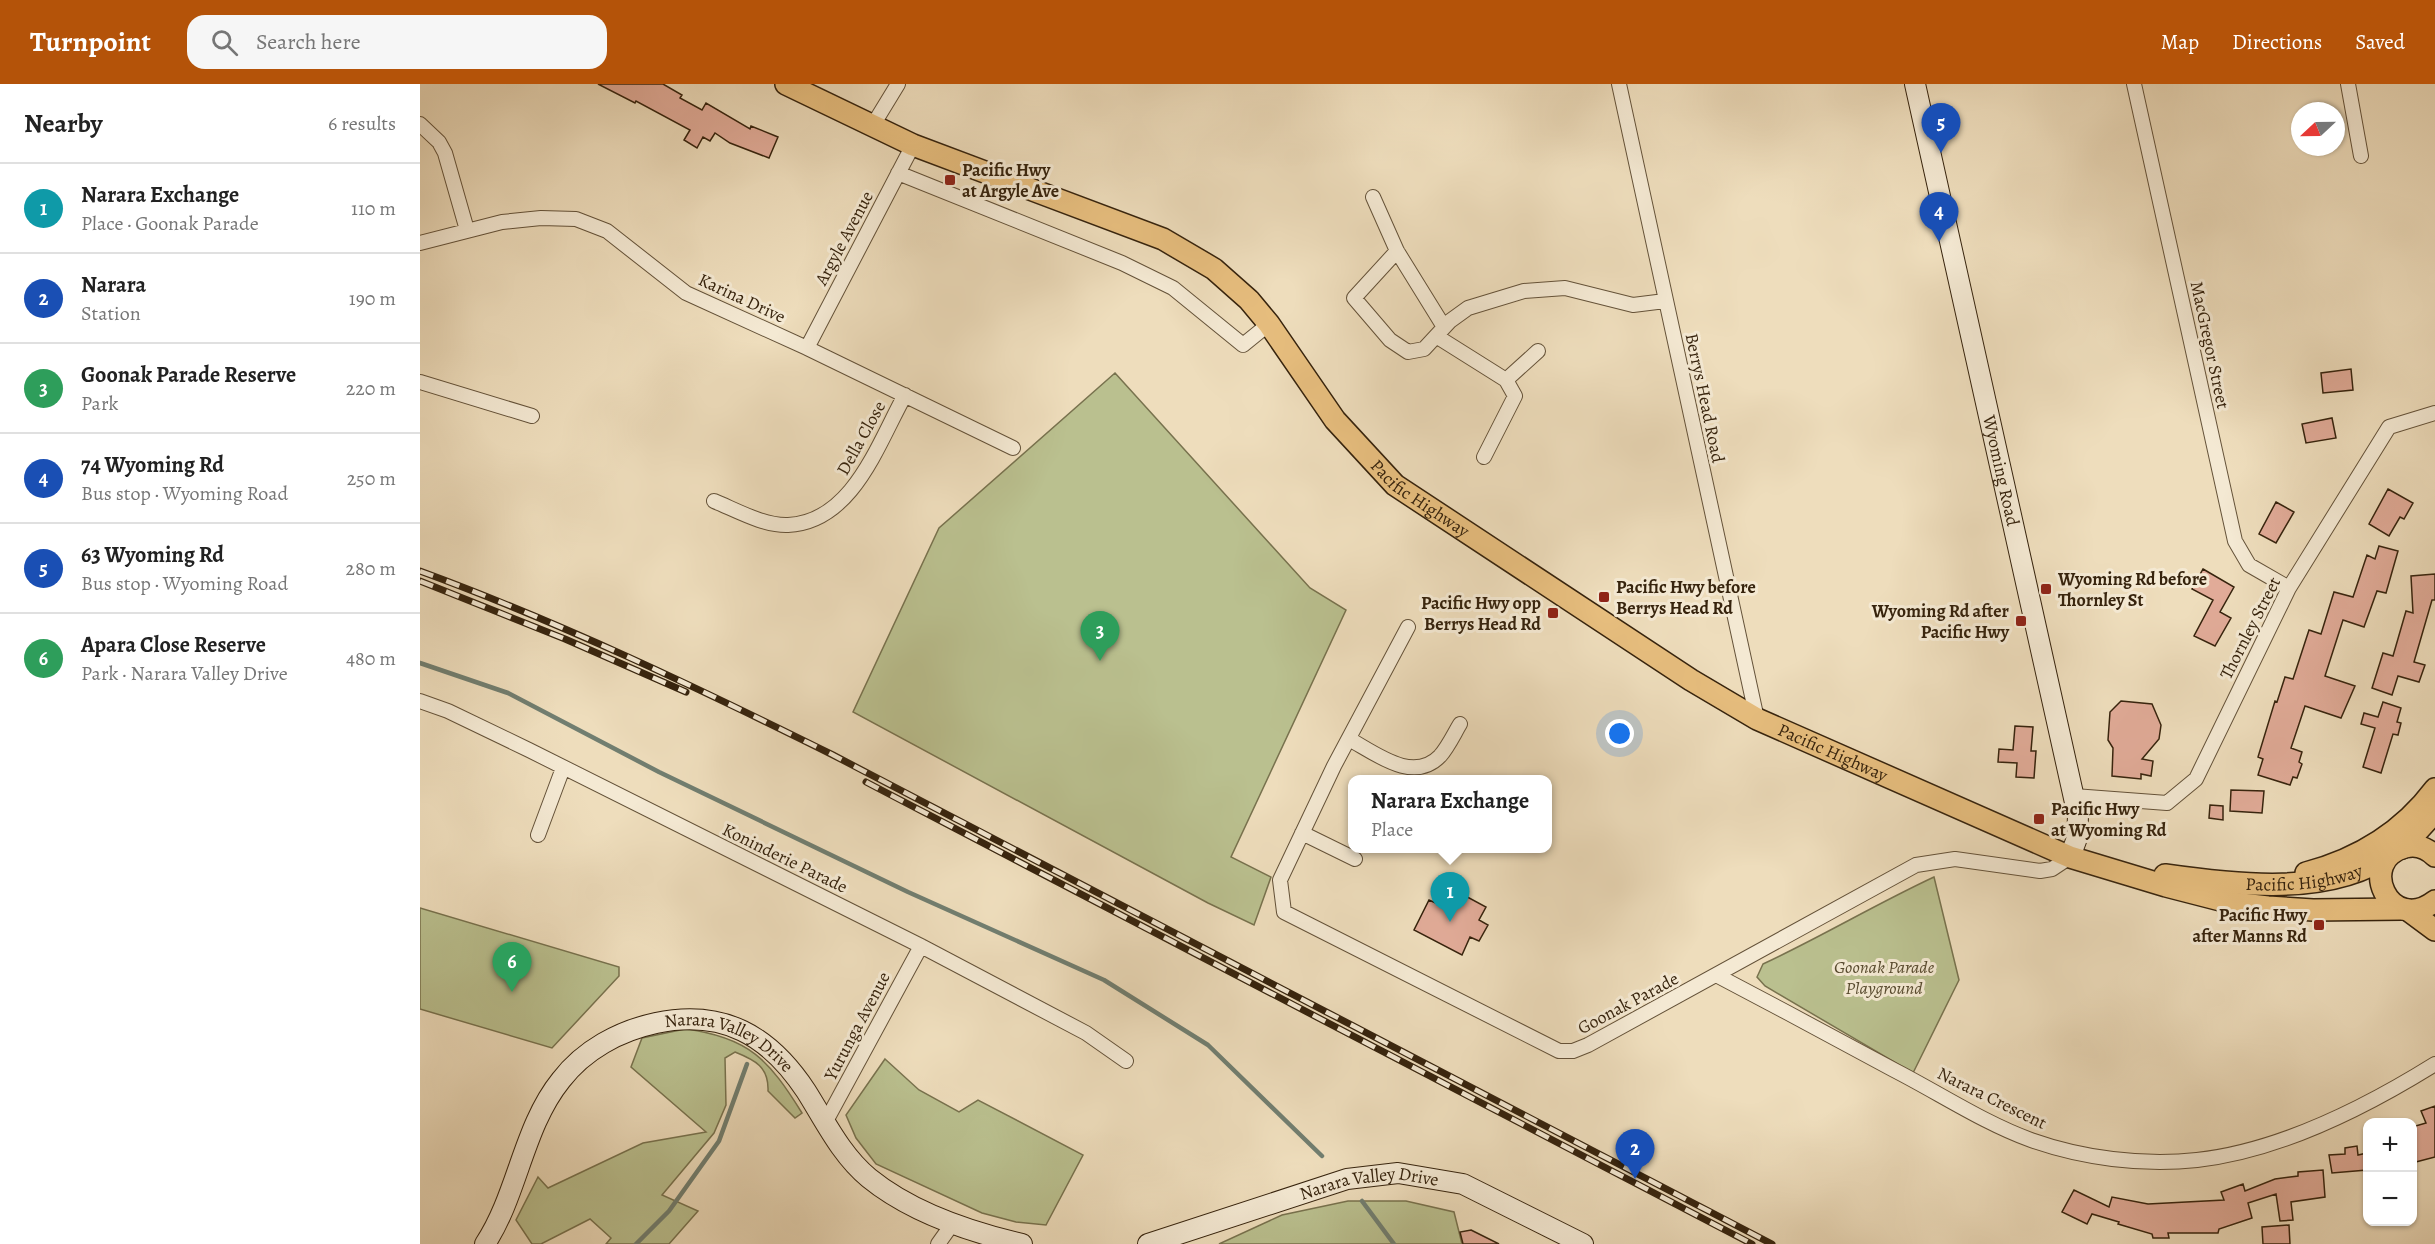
<!DOCTYPE html>
<html lang="en">
<head>
<meta charset="utf-8">
<style>
  :root { --surface:#fff; --page:#f6f6f6; --text:#222; --muted:#767676; --line:#e0e0e0; --accent:#b45309 }
  body { margin:0; font-family:Alegreya,serif; background:var(--page); color:var(--text) }
  .controls { position:absolute; right:18px; bottom:18px; display:grid; overflow:hidden; border-radius:12px; box-shadow:0 2px 4px #0004 }
  .controls button { width:54px; height:54px; display:grid; place-items:center; padding:0; border:0; border-bottom:2px solid var(--line); background:var(--surface); color:var(--text); font:30px sans-serif }
  .compass { position:absolute; left:1871px; top:18px; width:54px; height:54px; border-radius:50%; background:var(--surface); box-shadow:0 2px 4px #0004; rotate:248deg }
  .you { position:absolute; left:1200px; top:650px; width:21px; height:21px; margin:-15px; border:4px solid #fff; border-radius:50%; background:#1a73e8; box-shadow:0 0 0 9px #1a73e833 }
  .badge { display:grid; place-items:center; width:39px; height:39px; border-radius:50%; background:var(--accent); color:#fff; font-size:20px; font-weight:700 }
  .pin { position:absolute; translate:-50% -50px; filter:drop-shadow(0 2px 3px #0008) }
  .pin::after { content:''; position:absolute; top:32px; width:21px; height:18px; background:inherit; clip-path:polygon(0 0,100% 0,50% 100%) }
  .popup { position:absolute; left:928px; top:691px; width:204px; height:78px; box-sizing:border-box; display:grid; place-content:center; border-radius:12px; background:var(--surface); filter:drop-shadow(0 2px 4px #0005); font-size:20px; white-space:nowrap; color:var(--muted) }
  .popup b { font-size:22px; color:var(--text) }
  .popup::after { content:''; position:absolute; left:50%; top:100%; margin-left:-12px; border:12px solid transparent; border-top-color:var(--surface) }
  .list { margin:0; padding:0; list-style:none }
  h2 { display:flex; justify-content:space-between; align-items:center; height:78px; margin:0; padding:0 24px; font-size:26px }
  h2 small { font-size:20px; font-weight:400; color:var(--muted) }
  .list li { display:grid; grid-template-columns:39px 1fr auto; gap:18px; align-items:center; box-sizing:border-box; height:90px; padding:0 24px; border-top:2px solid var(--line) }
  .list b { display:block; font-size:22px; white-space:nowrap }
  .list p { margin:0; font-size:20px; white-space:nowrap; color:var(--muted) }
  .list em { font-size:20px; font-style:normal; color:var(--muted) }
  .icon { flex:none; width:33px; height:33px; fill:none; stroke:currentColor; stroke-width:2; stroke-linecap:round; stroke-linejoin:round }
  .map { position:relative; flex:none; width:2015px; height:1160px; overflow:hidden }
  header { display:flex; align-items:center; gap:36px; box-sizing:border-box; height:84px; padding:0 30px; background:var(--accent); color:#fff }
  header strong { font-size:28px }
  nav { display:flex; gap:33px; margin-inline-start:auto; font-size:21px }
  .search { width:420px; height:54px; background:var(--page); display:flex; align-items:center; gap:15px; box-sizing:border-box; padding:0 21px; border-radius:18px; color:var(--muted); font-size:22px }
  main { display:flex }
  aside { flex:1; background:var(--surface) }
  .map>svg:first-child { display:block }
</style>
</head>
<body>
<header>
<strong>Turnpoint</strong>
<div class="search"><svg class="icon" aria-label="search" viewBox="0 0 24 24"><circle cx="10" cy="10" r="6"/><path d="M15 15l6 6"/></svg>Search here</div>
<nav><a>Map</a><a>Directions</a><a>Saved</a></nav>
</header>
<main>
<aside>
<h2>Nearby<small>6 results</small></h2>
<ul class="list">
<li><span class="badge" style="background:#0f9aa8">1</span><div><b>Narara Exchange</b><p>Place · Goonak Parade</p></div><em>110 m</em></li>
<li><span class="badge" style="background:#1a4fb4">2</span><div><b>Narara</b><p>Station</p></div><em>190 m</em></li>
<li><span class="badge" style="background:#2e9e5b">3</span><div><b>Goonak Parade Reserve</b><p>Park</p></div><em>220 m</em></li>
<li><span class="badge" style="background:#1a4fb4">4</span><div><b>74 Wyoming Rd</b><p>Bus stop · Wyoming Road</p></div><em>250 m</em></li>
<li><span class="badge" style="background:#1a4fb4">5</span><div><b>63 Wyoming Rd</b><p>Bus stop · Wyoming Road</p></div><em>280 m</em></li>
<li><span class="badge" style="background:#2e9e5b">6</span><div><b>Apara Close Reserve</b><p>Park · Narara Valley Drive</p></div><em>480 m</em></li>
</ul>
</aside>
<div class="map">
<svg width="2015" height="1160" viewBox="0 0 2015 1160">
  <rect width="100%" height="100%" fill="#eeddbc"/>
  <filter id="stains"><feTurbulence type="fractalNoise" baseFrequency=".00333" numOctaves="4"/><feColorMatrix values="0 0 0 0 .2 0 0 0 0 .09 0 0 0 0 .02 0 0 0 .5 -.17"/></filter>
  <radialGradient id="worn" r=".72"><stop offset=".6" stop-color="#630" stop-opacity="0"/><stop offset="1" stop-color="#630" stop-opacity=".3"/></radialGradient>
  <!-- green -->
  <path fill="#bac08f" stroke="#78724e" stroke-width="1.5" d="M695,289l195,215 36,22 -115,247 40,20 -17,48 -46,-22 -355,-191 86,-184z
    M1514,793l25,103 -46,93 -148,-87 -8,-9 6,-13c58,-27 113,-60 171,-87z
    M0,824l199,59v9l-67,72 -132,-39z
    M265,945c64,8 84,31 117,84l-7,5 -27,-27c1,-24 -13,-31 -33,-39l-10,6 1,47 -12,28 -52,62 36,16 -29,33h-63l5,-6 -21,-19 -49,25h-9l-16,-24 22,-43 10,11 95,-45 63,-11 -75,-65 11,-29z
    M465,975l34,31 40,22 19,-12 105,55 -37,70 -30,-3 -34,-9 -106,-49 -20,-26 -10,-23z
    M928,1117h58l48,11 8,32h-243l63,-29z"/>
  <g fill="none" stroke-linecap="round" stroke-linejoin="round">
    <!-- stream -->
    <path stroke="#717e70" stroke-width="4.5" d="M0,579l88,30 151,79 249,120 196,88 104,65 114,111
      M942,1117l32,43
      M216,1160l33,-33 50,-70 28,-77"/>
  </g>
  <!-- building -->
  <path fill="#e1ab98" stroke="#36230d" stroke-width="1.5" d="M178,0h65l19,11 -2,3 22,12 4,-7 44,26 1,-3 27,11 -9,21 -39,-15 -15,-10 -5,8 -7,-4 -6,11 -13,-8 6,-10 -54,-29 -1,2z
    M1931,285l2,21 -30,3 -2,-20z
    M1912,334l4,20 -30,5 -4,-19z
    M1968,405l25,14 -9,16 -4,-2 -11,19 -20,-12z
    M1856,418l18,10 -18,31 -17,-9z
    M1959,462l19,5 -12,42 -9,-2 -13,36 -21,-7 -18,56 30,10 -14,32 -36,-12 -14,42 11,4 -3,10 3,2 -5,14 -4,-1 -3,8 -32,-10 5,-16 -5,-2 17,-56 2,1 8,-25 8,2 16,-49 12,4 13,-42 19,5 14,-42 8,4z
    M1783,485l31,18 -14,25 11,6 -16,28 -21,-10 19,-36 -21,-11z
    M2015,490v26h-3l-18,62 11,3 -6,17 -21,-6 -6,19 -20,-7 11,-35 10,3 13,-45 7,2 -2,-37z
    M1701,617l31,3 9,21 -2,14 -17,20 11,2 -2,15 -10,-2v5l-29,-3 1,-28 -5,-8 2,-28z
    M1963,618l18,6 -4,14 4,1 -3,12 -5,-1 -12,39 -18,-6 12,-39 -14,-4 3,-11 14,4z
    M1595,642l18,1 -2,24h5l-2,27 -18,-1 1,-14 -19,-1 1,-13 14,1z
    M1811,706l33,1 -2,22 -32,-2z
    M1790,721l13,1v14l-14,-2z
    M1027,802l39,21 -7,13 9,5 -9,16 -9,-4 -8,18 -48,-25 15,-30 9,4z
    M2015,1022v51l-23,6v-36l14,-4 -5,-12z
    M1937,1062l1,9 9,-2v17l-35,3 -3,-18 16,-1v-6z
    M1903,1086l2,27 -34,5 2,18 -13,1 -4,-27 -28,9 4,15 -33,11 -1,4h-50l1,5h-16l-1,-4 -34,-10 1,-2 -27,-8 -5,10 -25,-12 12,-22 35,17 3,-10 36,7 76,-4 -3,-8 22,-8 2,7 30,-12 23,-3v-4z
    M1869,1141l1,19h-27l-1,-17z
    M1051,1146l28,14h-36l-3,-12z"/>
  <g fill="none" stroke-linecap="round" stroke-linejoin="round">
    <!-- street casing -->
    <g stroke="#645239" stroke-width="16">
      <path id="street" d="M1199,0l138,635
        M1714,0l101,457 14,24 40,23
        M1928,0l13,72
        M0,40l19,18 6,11 22,77
        M453,41l25,-41
        M478,89l224,90 51,25 70,57 26,-21
        M953,113l24,54 47,76
        M0,159l82,-21 39,-4 35,1 31,12 79,62 121,55 206,100
        M977,167l-43,47 36,42 18,12 16,-3 26,-28 18,-13 56,-17 41,-3 68,17 32,-4
        M1016,252l70,44
        M387,264l106,-203
        M0,298l112,34
        M1064,373l31,-61 -9,-16 32,-29
        M294,417c22,9 50,25 74,24 65,-3 90,-82 117,-130
        M988,543l-74,139 -54,114 4,32 275,139h14l15,-6 328,-180 39,-6 85,12 12,-2 18,-12
        M0,617l28,10 81,39 392,196 165,87 40,28
        M929,655c26,14 64,45 91,17 8,-9 14,-22 20,-32
        M1654,712l93,7 29,-24 93,-191 100,-161 46,-14
        M882,749l53,26
        M118,751l25,-67
        M1298,892c59,31 117,62 176,94 45,23 90,53 137,70 51,18 111,26 166,20 82,-9 169,-53 238,-96
        M405,1039l96,-177
        M518,1160l15,-21"/>
    </g>
    <!-- secondary casing -->
    <g stroke="#36230d" stroke-width="22">
      <g id="secondary">
        <path id="s1" d="M1495,0l163,732 -1,22 -7,19"/>
        <path id="s2" d="M65,1160c33,-50 38,-117 76,-164 23,-30 58,-49 95,-57 67,-14 113,12 150,68 19,30 35,64 63,87 43,35 101,54 153,66"/>
        <path id="s3" d="M728,1160l199,-65 51,-6 65,11 120,60"/>
      </g>
    </g>
    <!-- primary casing -->
    <g stroke="#36230d" stroke-width="24">
      <g id="primary">
        <path id="s4" d="M366,0l127,61 250,94 51,30 35,31 20,24 66,96 60,65 296,195 66,39 313,138 96,29 66,17 36,4 45,3 89,-1"/>
        <path d="M1982,764l33,-36"/>
        <path d="M2015,772c-8,-8 -19,-12 -30,-9 -49,13 -16,89 30,54"/>
        <path d="M1886,789c53,-14 96,-40 129,-84"/>
        <path id="s5" d="M1745,791c70,10 167,22 227,-22"/>
        <path d="M1988,826l27,20"/>
      </g>
    </g>
    <!-- street -->
    <use href="#street" stroke="#f4e9d3" stroke-width="14"/>
    <!-- secondary -->
    <use href="#secondary" stroke="#f4e9d3" stroke-width="20"/>
    <!-- primary -->
    <use href="#primary" stroke="#e7be7e" stroke-width="21"/>
    <!-- rail casing -->
    <g stroke="#36230d" stroke-width="7">
      <path id="rail" d="M0,487c142,52 278,117 413,184l939,489
        M0,497l145,58 121,53
        M446,698l886,462"/>
    </g>
    <!-- rail -->
    <use href="#rail" stroke="#f4e9d3" stroke-width="4.5" stroke-dasharray="14" stroke-linecap="butt"/>
  </g>
  <!-- markers -->
  <g fill="#8f2418" stroke="#f4e9d3" stroke-width="2">
    <rect x="524" y="90" width="12" height="12" rx="3"/>
    <rect x="1620" y="499" width="12" height="12" rx="3"/>
    <rect x="1178" y="507" width="12" height="12" rx="3"/>
    <rect x="1127" y="523" width="12" height="12" rx="3"/>
    <rect x="1595" y="531" width="12" height="12" rx="3"/>
    <rect x="1613" y="729" width="12" height="12" rx="3"/>
    <rect x="1893" y="835" width="12" height="12" rx="3"/>
  </g>
  <g text-anchor="middle" dominant-baseline="central" stroke-width="6" stroke-linejoin="round" paint-order="stroke">
    <!-- poi labels -->
    <g font-size="18" font-weight="bold" fill="#36230d" stroke="#f4e9d3" text-anchor="start">
      <text x="542" y="86">Pacific Hwy<tspan x="542" dy="21">at Argyle Ave</tspan></text>
      <text x="1638" y="495">Wyoming Rd before<tspan x="1638" dy="21">Thornley St</tspan></text>
      <text x="1196" y="503">Pacific Hwy before<tspan x="1196" dy="21">Berrys Head Rd</tspan></text>
      <text x="1121" y="519" text-anchor="end">Pacific Hwy opp<tspan x="1121" dy="21">Berrys Head Rd</tspan></text>
      <text x="1589" y="527" text-anchor="end">Wyoming Rd after<tspan x="1589" dy="21">Pacific Hwy</tspan></text>
      <text x="1631" y="725">Pacific Hwy<tspan x="1631" dy="21">at Wyoming Rd</tspan></text>
      <text x="1887" y="831" text-anchor="end">Pacific Hwy<tspan x="1887" dy="21">after Manns Rd</tspan></text>
    </g>
    <!-- street labels -->
    <g font-size="18" fill="#36230d" stroke="#f4e9d3">
      <text transform="translate(424 154) rotate(-62)">Argyle Avenue</text>
      <text transform="translate(322 214) rotate(25)">Karina Drive</text>
      <text transform="translate(1790 261) rotate(78)">MacGregor Street</text>
      <text transform="translate(1285 314) rotate(78)">Berrys Head Road</text>
      <text transform="translate(441 354) rotate(-61)">Della Close</text>
      <text stroke="none"><textPath href="#s1" startOffset="396">Wyoming Road</textPath></text>
      <text stroke="none"><textPath href="#s4" startOffset="778">Pacific Highway</textPath></text>
      <text transform="translate(1830 544) rotate(-63)">Thornley Street</text>
      <text stroke="none"><textPath href="#s4" startOffset="1264">Pacific Highway</textPath></text>
      <text transform="translate(365 774) rotate(26)">Koninderie Parade</text>
      <text stroke="none"><textPath href="#s5" startOffset="140">Pacific Highway</textPath></text>
      <text transform="translate(1208 919) rotate(-28)">Goonak Parade</text>
      <text transform="translate(437 942) rotate(-62)">Yurunga Avenue</text>
      <text stroke="none"><textPath href="#s2" startOffset="374">Narara Valley Drive</textPath></text>
      <text transform="translate(1572 1014) rotate(26)">Narara Crescent</text>
      <text stroke="none"><textPath href="#s3" startOffset="231">Narara Valley Drive</textPath></text>
    </g>
    <!-- park labels -->
    <g font-size="18" font-style="italic" fill="#574a2e" stroke="#f4e9d3">
      <text x="1464" y="883">Goonak Parade<tspan x="1464" dy="21">Playground</tspan></text>
    </g>
  </g>
  <rect width="100%" height="100%" filter="url(#stains)"/>
  <rect width="100%" height="100%" fill="url(#worn)"/>
</svg>
<div class="controls">
<button>+</button>
<button>−</button>
</div>
<svg class="compass" viewBox="-18 -18 36 36"><path d="M0-13l5 13h-10z" fill="#e53935"/><path d="M0 13l5-13h-10z" fill="#767676"/></svg>
<div class="you"></div>
<div class="pin badge" style="left:1030px;top:838px;background:#0f9aa8">1</div>
<div class="popup"><b>Narara Exchange</b>Place</div>
<div class="pin badge" style="left:1215px;top:1095px;background:#1a4fb4">2</div>
<div class="pin badge" style="left:680px;top:577px;background:#2e9e5b">3</div>
<div class="pin badge" style="left:1519px;top:158px;background:#1a4fb4">4</div>
<div class="pin badge" style="left:1521px;top:69px;background:#1a4fb4">5</div>
<div class="pin badge" style="left:92px;top:908px;background:#2e9e5b">6</div>
</div>
</main>
</body>
</html>
